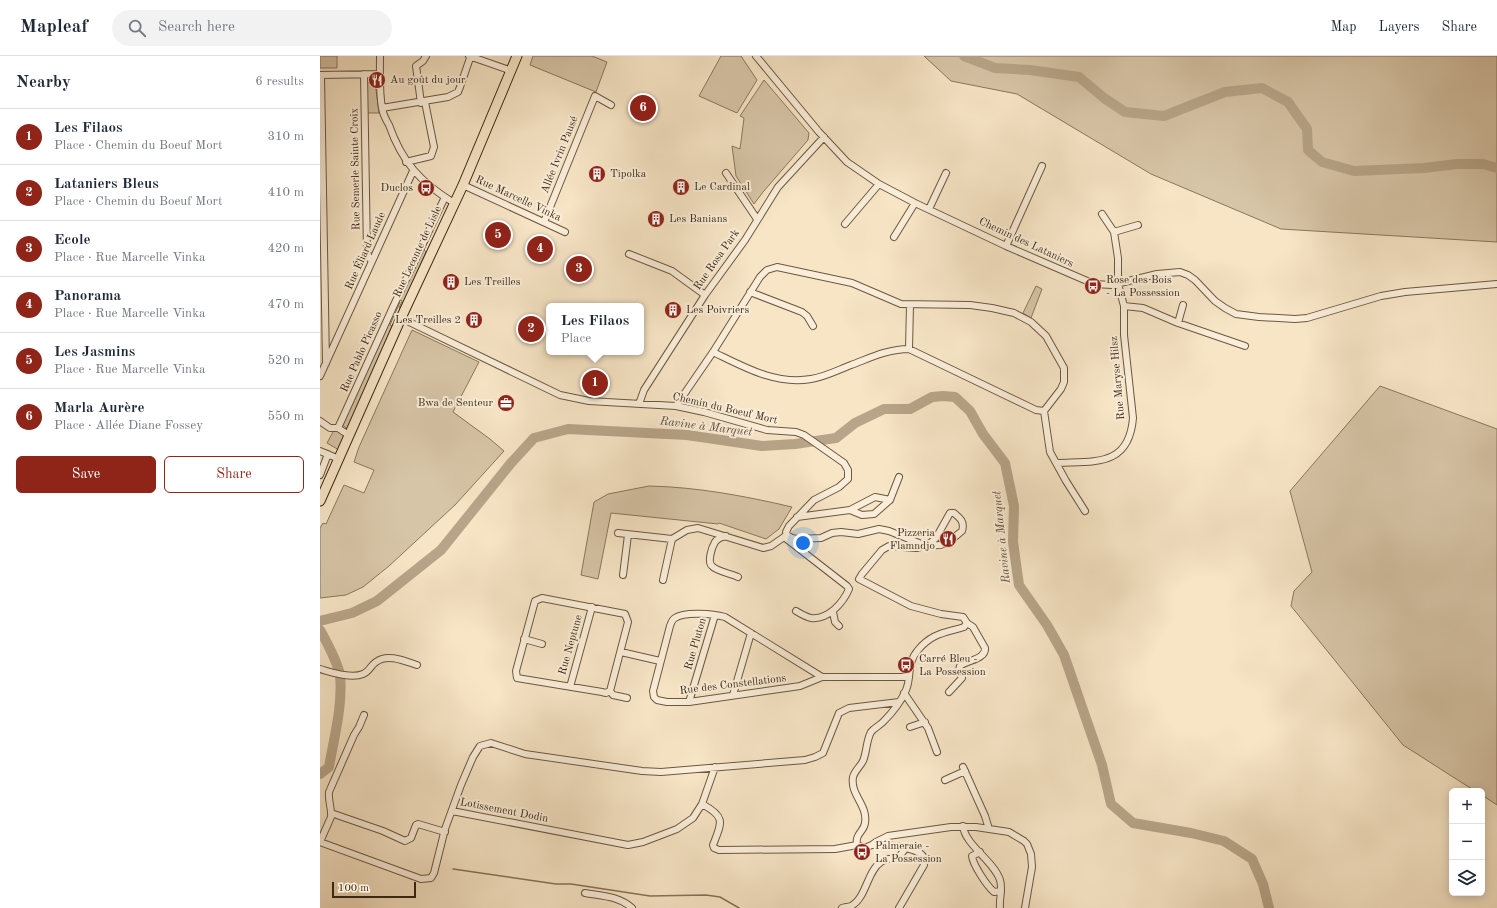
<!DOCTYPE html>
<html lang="en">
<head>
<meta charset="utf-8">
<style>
  :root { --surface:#fff; --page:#f2f2f3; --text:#1f2937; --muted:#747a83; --line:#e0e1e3; --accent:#8f2418 }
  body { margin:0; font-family:"Old Standard TT",serif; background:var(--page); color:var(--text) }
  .controls { position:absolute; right:12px; bottom:12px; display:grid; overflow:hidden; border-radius:6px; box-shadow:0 2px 10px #0003 }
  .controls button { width:36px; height:36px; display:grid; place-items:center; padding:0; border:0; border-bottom:1px solid var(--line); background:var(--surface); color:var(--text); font:20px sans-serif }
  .scale { position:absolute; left:12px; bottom:10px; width:84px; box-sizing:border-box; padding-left:4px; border:2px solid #3d2912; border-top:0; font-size:11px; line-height:14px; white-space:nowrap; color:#3d2912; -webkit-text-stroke:3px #faeeda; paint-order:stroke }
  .you { position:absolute; left:483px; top:487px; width:14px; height:14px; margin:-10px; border:3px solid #fff; border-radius:50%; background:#1a73e8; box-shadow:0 0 0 6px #1a73e833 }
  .badge { display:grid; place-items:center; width:26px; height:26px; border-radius:50%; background:var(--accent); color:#fff; font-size:13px; font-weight:700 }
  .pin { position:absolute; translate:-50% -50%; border:2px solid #fff; box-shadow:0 1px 4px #0006 }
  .popup { position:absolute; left:226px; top:247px; width:98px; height:52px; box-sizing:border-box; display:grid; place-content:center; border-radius:6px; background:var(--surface); filter:drop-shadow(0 1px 3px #0005); font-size:13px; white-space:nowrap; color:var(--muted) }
  .popup b { font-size:15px; color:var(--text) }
  .popup::after { content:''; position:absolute; left:50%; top:100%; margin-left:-8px; border:8px solid transparent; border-top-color:var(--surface) }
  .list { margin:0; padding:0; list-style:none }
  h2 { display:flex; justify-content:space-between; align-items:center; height:52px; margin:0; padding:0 16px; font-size:17px }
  h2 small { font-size:13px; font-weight:400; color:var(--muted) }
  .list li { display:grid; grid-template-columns:26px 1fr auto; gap:12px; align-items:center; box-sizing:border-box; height:56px; padding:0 16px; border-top:1px solid var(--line) }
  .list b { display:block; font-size:15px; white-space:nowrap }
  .list p { margin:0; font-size:13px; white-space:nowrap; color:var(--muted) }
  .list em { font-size:13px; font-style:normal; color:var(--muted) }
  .actions { display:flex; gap:8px; padding:12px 16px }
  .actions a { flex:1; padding:9px 0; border:1px solid var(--accent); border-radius:6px; text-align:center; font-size:14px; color:var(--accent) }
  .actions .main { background:var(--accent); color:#fff }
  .icon { flex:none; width:22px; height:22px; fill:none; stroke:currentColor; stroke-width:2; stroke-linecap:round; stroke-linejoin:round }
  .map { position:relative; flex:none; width:1177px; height:852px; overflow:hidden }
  header { display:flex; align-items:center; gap:24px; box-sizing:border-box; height:56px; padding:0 20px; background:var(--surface); border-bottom:1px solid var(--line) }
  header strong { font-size:19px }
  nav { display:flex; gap:22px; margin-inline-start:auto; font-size:14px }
  .search { width:280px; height:36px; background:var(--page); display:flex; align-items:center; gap:10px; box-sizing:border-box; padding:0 14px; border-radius:22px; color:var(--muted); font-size:15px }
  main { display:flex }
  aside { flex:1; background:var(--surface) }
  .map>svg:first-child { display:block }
</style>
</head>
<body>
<header>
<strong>Mapleaf</strong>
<div class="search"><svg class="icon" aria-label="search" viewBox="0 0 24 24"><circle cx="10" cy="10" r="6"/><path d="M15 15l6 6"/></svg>Search here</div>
<nav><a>Map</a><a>Layers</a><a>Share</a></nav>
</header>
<main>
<aside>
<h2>Nearby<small>6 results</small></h2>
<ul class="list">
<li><span class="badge">1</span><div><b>Les Filaos</b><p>Place · Chemin du Boeuf Mort</p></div><em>310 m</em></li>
<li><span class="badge">2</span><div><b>Lataniers Bleus</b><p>Place · Chemin du Boeuf Mort</p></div><em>410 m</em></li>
<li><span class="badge">3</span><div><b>Ecole</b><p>Place · Rue Marcelle Vinka</p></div><em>420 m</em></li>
<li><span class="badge">4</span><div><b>Panorama</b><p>Place · Rue Marcelle Vinka</p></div><em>470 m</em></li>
<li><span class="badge">5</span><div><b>Les Jasmins</b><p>Place · Rue Marcelle Vinka</p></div><em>520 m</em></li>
<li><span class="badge">6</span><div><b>Marla Aurère</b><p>Place · Allée Diane Fossey</p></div><em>550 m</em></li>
</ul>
<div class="actions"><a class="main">Save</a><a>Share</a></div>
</aside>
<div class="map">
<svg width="1177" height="852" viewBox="0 0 1177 852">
  <rect width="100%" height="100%" fill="#f7e5c6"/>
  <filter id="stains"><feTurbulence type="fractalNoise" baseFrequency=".005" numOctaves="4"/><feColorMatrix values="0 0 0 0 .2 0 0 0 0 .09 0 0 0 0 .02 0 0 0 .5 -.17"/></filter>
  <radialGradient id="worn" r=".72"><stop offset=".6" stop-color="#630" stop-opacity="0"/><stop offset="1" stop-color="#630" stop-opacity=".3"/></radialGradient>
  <!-- green -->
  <path fill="#d7c5a7" stroke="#8a775c" d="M0,0h17v12h-17z
    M213,0h59l15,6 -11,30 -66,-27z
    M401,0h20l16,24 -20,33 -38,-17z
    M604,0h573v186l-216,-13 -130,-55 -134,-80 -66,-13z
    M51,23l3,1 1,2 4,31h-12l-1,-27z
    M444,24l45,53 -1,7 -45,52 -9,12 -18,-28 -4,-30 8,3 4,-31 -4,-2z
    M110,175l2,1 -8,18 2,2 -25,56h-2l3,-7 -3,-2z
    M716,230l6,3 -11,29 -8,-5z
    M77,245l3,1 -10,23 2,1 -21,54 -23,49 -6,-4z
    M92,274l67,32 -26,50 37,27 14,12 -49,54 -66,61 -26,21 -17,8 -26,3v-70l3,-5 3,1 18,-39 20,8 10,-23 -20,-8 5,-15z
    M1060,330l117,43v376l-15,-10v-4h-7l-72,-46 -112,-139 3,-15 18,-19 -22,-81z
    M14,374l5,1 5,4 -5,15 -12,-7z
    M329,430c48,1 96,10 143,21l-13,22 -13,10 -44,-15 -3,-1 -1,1 -107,-11 -13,66 -17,-4 13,-73 14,-8z"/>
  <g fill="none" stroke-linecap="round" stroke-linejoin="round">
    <!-- stream -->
    <path stroke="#877359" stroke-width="1.5" d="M133,813l103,15h15l79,12 56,-1 14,2 19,11"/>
    <!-- river -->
    <path stroke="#b8a589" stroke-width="10" d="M644,0l31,12 35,2 49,7 25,21 21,14 39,4 61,-24 37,-4 26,14 19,27 1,21 14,12 32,9 70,-3 33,-4h26l14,4
      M0,565l32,-8 25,-12 64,-51 70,-87 23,-25 34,-9 119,6 75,11 33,-2 41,-6 19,-15 29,-14h26l22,-12 11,-1 12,1 15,14 13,23 22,29 9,43 -1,36 6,43 28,40 17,30 38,110 9,39 22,19 58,10 33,8 28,18 11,25 6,24
      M0,574c6,10 18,34 20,45 3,31 -6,62 -11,92l-9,7"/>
    <!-- minor casing -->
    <g stroke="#6c583f" stroke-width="8">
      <path id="minor" d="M60,0c0,17 -1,35 2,52 1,6 4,12 7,17 13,37 31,57 65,78
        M149,0l43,15
        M436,0l63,76 28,30 32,22 36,19 91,43 88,38 18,1 45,-11 23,-2 8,3 7,5 20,21 10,7 11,6 23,3 36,2 12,-1 74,-22 24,-4 92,-8
        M44,18l3,178 2,6 3,3
        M0,19l60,-1
        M1,19l5,288
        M101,47l-5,-37 7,-5 3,-5
        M62,52l66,-11 10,-5 2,-5 10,-29
        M86,106l25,-6 3,-9 -9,-45
        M406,117l31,46
        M143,129l102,47
        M609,153l17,-36
        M782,158l12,18 4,26v26l6,22 19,2 35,15 67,23
        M224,166l51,-126 16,9
        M525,168l34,-40
        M794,176l24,-7
        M574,181l21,-34
        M686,190l36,-80
        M309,198l43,17 33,24
        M430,236l52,20 5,4 6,10
        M81,262l159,77 29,6 87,5 28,6 63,18 29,2 8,3 40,28 4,7v9l-9,8 -25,13 -25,26 -3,6 1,3
        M858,267l5,-18
        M589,293l1,-44
        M0,320l93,-205
        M319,348l5,-14 61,-95 40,-55 33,-53 46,-50
        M356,350l37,-54 47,-75 7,-7 10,-3 75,16 49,21 69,1 22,3 22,5 17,9 15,14 18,32v14l-3,7 -17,22 -8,-1 -127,-61c-21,0 -39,9 -58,16 -13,5 -26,12 -40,14 -36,6 -67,-12 -98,-27
        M724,355l6,41 16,29 19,30
        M0,365l10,7h8l12,8
        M18,372l55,-121 52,-110
        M0,395l19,8
        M737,407c38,-2 72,4 76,-45l-9,-83v-29
        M0,419l8,-21
        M530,454l25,-13 15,3
        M477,461l53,-7 12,5 12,-1 16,-14 9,-23
        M298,477l54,6 15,-9 11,-2 65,20 8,-2 16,-11
        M467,479l5,3 5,1 24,-1 11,-5 9,-1 17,2 21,-5 10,2 30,12 2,4
        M406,480c-5,1 -8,2 -11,6 -3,5 -8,20 -3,24 4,5 20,8 26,11
        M464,481l63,49 2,3c-6,14 -21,31 -38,29 -5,-1 -10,-4 -15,-7
        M609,488c14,5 23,-5 33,-13 3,-9 -2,-13 -8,-18h-4l-14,25 -7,6 -12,4 -28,-2 -7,4 -20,24 -3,5 52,27 30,8 22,3 4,6
        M303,519l5,-40
        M343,524l9,-41
        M222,542l83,16 3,8 -18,69 -4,2 -4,-1 -85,-14 -1,-7 19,-70z
        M513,556l2,10 4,4
        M204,583l18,5
        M301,596l39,9
        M0,613c11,3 31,10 43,5 6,-2 8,-9 13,-12 11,-9 29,-1 41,3
        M502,621l-97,-60c-11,-3 -40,-6 -50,1 -2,1 -4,5 -5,8l-17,65 1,6 3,3 10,2h22l111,-16 22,-9h86
        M250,631l22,-80
        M290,635l3,4 14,3
        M629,636l13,-14 -3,-8 1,-4c8,-6 26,-7 25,-18l-12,-21 -6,-4
        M584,637l24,35 9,24
        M413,639l18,-62
        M369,646l26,-87
        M590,671l15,-5
        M643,711l22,49 4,13
        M625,724l20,-9
        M382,748c24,13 20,18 11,41l1,3 5,2 116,-1 22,-4
        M132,755l176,34 15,-3 34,-13 16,-11 9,-14 13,-37
        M11,757l52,18 22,10 6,-3 5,-13 2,-1 27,8
        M643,770c2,19 31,35 37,54 3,10 -1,18 0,28
        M0,786l101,37 10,-1 3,-5 11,-44 16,-44 12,-28 7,-11 11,-3 34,11 117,17 19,1 144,-12 10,-3 8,-4 16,-40 10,-5 50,-6
        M0,786l11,-25c1,-8 -3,-16 -2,-25l25,-57 5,-8 5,-12
        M537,789c-2,-12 7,-13 8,-22 3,-18 -15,-28 -12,-46 2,-7 7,-10 10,-16 4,-9 3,-20 8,-29 3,-4 8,-6 12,-10 9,-9 18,-20 23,-32 6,-14 0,-26 12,-40 14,-17 27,-17 46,-23l3,-4
        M537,789l7,3 8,-3 4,-3 12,-6 63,-9h25l33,5 15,9 3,3 4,10 1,13 -7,41
        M552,789c12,-1 44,2 51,11l1,9 -25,43
        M660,796l-8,4c1,9 15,30 22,36l7,-1
        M265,837c17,3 34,3 47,15
        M522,852c2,-1 7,-1 9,-2 15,-7 16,-35 30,-44 5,-4 12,-3 18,-5l6,-8"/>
    </g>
    <!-- primary casing -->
    <g stroke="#3d2912" stroke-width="11">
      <path id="primary" d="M0,445l81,-183 62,-133 54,-129"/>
    </g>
    <!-- minor -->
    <use href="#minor" stroke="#faeeda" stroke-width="6"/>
    <!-- primary -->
    <use href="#primary" stroke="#f7e5c6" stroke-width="9"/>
  </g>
  <!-- icons -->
  <defs>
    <g id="restaurant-disc" transform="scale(0.9)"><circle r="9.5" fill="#8f2418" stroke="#faeeda"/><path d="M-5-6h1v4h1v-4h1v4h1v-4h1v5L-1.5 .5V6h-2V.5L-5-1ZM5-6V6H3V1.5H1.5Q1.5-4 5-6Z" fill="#fff"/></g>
    <g id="building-disc" transform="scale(0.9)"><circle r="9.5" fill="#8f2418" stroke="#faeeda"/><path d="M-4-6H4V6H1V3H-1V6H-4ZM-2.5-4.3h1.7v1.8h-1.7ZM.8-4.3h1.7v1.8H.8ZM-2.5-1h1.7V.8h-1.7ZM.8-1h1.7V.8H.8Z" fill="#fff"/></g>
    <g id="bus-disc" transform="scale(0.9)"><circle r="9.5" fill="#8f2418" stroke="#faeeda"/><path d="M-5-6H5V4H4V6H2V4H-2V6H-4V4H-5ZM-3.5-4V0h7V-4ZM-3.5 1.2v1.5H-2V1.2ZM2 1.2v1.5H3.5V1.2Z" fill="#fff"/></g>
    <g id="office-disc" transform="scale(0.9)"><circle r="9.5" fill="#8f2418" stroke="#faeeda"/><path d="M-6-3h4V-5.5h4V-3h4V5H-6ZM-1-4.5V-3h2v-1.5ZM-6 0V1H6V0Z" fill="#fff"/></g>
  </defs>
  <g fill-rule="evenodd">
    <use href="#restaurant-disc" x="57" y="24"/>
    <use href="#building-disc" x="277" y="118"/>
    <use href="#building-disc" x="361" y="131"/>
    <use href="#bus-disc" x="106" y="132"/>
    <use href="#building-disc" x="336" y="163"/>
    <use href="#building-disc" x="131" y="226"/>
    <use href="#bus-disc" x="773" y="230"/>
    <use href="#building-disc" x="353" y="254"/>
    <use href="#building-disc" x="154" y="264"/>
    <use href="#office-disc" x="186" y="347"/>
    <use href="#restaurant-disc" x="628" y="483"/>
    <use href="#bus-disc" x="586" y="609"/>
    <use href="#bus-disc" x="542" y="796"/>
  </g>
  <g text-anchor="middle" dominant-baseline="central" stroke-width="4" stroke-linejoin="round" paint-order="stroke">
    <!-- poi labels -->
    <g font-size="11" fill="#3d2912" stroke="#faeeda" text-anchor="start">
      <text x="70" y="24">Au goût du jour</text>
      <text x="290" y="118">Tipolka</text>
      <text x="374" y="131">Le Cardinal</text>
      <text x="93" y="132" text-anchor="end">Duclos</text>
      <text x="349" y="163">Les Banians</text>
      <text x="786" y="224">Rose des Bois<tspan x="786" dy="13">- La Possession</tspan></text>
      <text x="144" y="226">Les Treilles</text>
      <text x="366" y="254">Les Poivriers</text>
      <text x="141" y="264" text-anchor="end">Les Treilles 2</text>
      <text x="173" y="347" text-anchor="end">Bwa de Senteur</text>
      <text x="615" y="477" text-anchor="end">Pizzeria<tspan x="615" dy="13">Flamndjo</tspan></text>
      <text x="599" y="603">Carré Bleu -<tspan x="599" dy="13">La Possession</tspan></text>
      <text x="555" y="790">Palmeraie -<tspan x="555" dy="13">La Possession</tspan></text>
    </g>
    <!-- street labels -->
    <g font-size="11" fill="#3d2912" stroke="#faeeda">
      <text transform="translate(240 99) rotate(-68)">Allée Ivrin Pausé</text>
      <text transform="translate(36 113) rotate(-91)">Rue Semerle Sainte Croix</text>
      <text transform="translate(198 143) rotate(25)">Rue Marcelle Vinka</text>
      <text transform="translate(706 187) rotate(25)">Chemin des Lataniers</text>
      <text transform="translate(46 195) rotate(-66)">Rue Éliard Laude</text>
      <text transform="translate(98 196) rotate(-65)">Rue Leconte de Lisle</text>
      <text transform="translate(397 204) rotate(-55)">Rue Rosa Park</text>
      <text transform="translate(42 296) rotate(-66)">Rue Pablo Picasso</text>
      <text transform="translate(798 322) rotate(-95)">Rue Maryse Hilsz</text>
      <text transform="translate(405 353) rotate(13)">Chemin du Boeuf Mort</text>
      <text transform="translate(376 588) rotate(-74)">Rue Pluton</text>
      <text transform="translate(251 589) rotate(-74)">Rue Neptune</text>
      <text transform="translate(413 629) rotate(-7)">Rue des Constellations</text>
      <text transform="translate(184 755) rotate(11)">Lotissement Dodin</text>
    </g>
    <!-- water labels -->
    <g font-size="12" font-style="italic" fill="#624e36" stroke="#faeeda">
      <text transform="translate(386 371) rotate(7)">Ravine à Marquet</text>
      <text transform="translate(682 481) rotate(-96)">Ravine à Marquet</text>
    </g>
  </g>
  <rect width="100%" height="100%" filter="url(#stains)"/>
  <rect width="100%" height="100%" fill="url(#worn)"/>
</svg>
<div class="controls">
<button>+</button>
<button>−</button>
<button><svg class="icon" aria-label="layers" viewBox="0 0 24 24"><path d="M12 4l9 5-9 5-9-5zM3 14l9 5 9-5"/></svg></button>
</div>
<div class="scale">100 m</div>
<div class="you"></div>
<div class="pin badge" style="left:275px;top:327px">1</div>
<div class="popup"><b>Les Filaos</b>Place</div>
<div class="pin badge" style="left:211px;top:273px">2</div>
<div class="pin badge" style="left:259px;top:213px">3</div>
<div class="pin badge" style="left:220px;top:193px">4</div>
<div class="pin badge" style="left:178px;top:179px">5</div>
<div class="pin badge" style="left:323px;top:52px">6</div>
</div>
</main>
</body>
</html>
